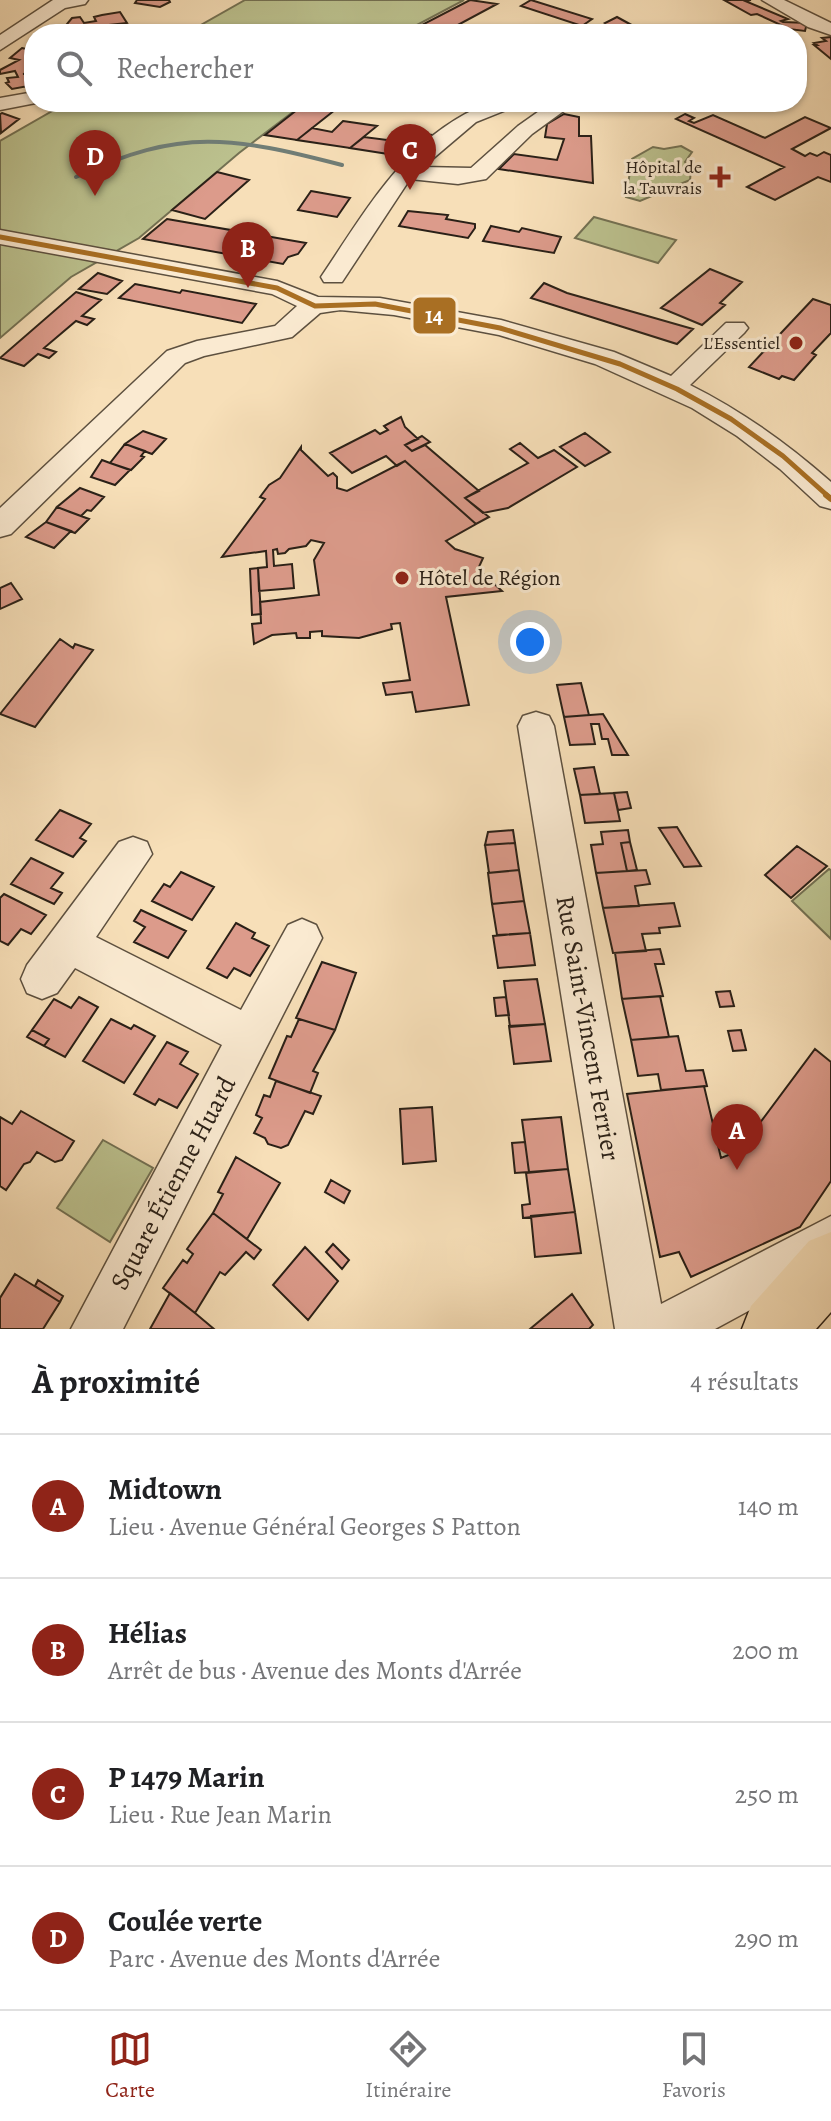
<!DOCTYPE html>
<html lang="fr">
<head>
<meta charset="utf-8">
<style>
  :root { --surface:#fff; --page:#f6f6f6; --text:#202124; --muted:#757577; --line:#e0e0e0; --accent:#8f2418 }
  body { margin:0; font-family:Alegreya,serif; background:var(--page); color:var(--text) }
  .you { position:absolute; left:530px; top:642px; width:28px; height:28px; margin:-20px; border:6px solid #fff; border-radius:50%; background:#1a73e8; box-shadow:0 0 0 12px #1a73e833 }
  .badge { display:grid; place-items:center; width:52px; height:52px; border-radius:50%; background:var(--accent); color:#fff; font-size:26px; font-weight:700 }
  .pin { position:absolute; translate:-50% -66px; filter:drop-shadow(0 2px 4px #0008) }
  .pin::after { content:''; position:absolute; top:42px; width:28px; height:24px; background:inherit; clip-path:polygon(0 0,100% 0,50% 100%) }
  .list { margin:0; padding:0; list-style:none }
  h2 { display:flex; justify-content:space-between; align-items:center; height:104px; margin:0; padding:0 32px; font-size:34px }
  h2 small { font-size:26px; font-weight:400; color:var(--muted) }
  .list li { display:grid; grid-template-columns:52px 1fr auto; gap:24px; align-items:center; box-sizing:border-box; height:144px; padding:0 32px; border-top:2px solid var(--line) }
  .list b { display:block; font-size:30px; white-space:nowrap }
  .list p { margin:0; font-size:26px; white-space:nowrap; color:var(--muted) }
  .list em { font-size:26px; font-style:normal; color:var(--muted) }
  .icon { flex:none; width:44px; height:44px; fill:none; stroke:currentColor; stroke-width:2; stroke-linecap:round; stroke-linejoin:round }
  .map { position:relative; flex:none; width:831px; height:1329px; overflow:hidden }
  .search { position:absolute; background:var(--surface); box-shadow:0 2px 6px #0004; left:24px; right:24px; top:24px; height:88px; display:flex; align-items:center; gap:20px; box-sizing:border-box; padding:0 28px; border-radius:32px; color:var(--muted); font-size:30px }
  .sheet { height:680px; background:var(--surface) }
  nav { display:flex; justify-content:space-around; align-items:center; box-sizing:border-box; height:112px; border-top:2px solid var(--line); background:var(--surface); font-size:22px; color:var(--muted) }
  nav a { display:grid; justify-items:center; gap:4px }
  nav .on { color:var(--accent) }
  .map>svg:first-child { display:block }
</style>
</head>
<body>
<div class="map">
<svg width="831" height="1329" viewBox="0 0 831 1329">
  <rect width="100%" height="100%" fill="#f7dfb8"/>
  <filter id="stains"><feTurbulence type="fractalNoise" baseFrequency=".0025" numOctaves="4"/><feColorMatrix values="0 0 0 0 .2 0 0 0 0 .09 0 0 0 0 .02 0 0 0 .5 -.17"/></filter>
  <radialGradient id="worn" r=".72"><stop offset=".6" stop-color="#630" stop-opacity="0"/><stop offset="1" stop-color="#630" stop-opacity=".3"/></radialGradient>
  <!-- green -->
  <path fill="#bcc28f" stroke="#737153" stroke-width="2" d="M245,0h219l-64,34h-215z
    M68,102h238l-67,51 -100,85 -68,39 -71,61v-197z
    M681,146l11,6 -7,10 6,8 -1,10 -50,21 -14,-4 6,-38 21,-12 11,2z
    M594,217l82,23 -18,23 -83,-25z
    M829,869l2,1v69l-39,-38z
    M103,1140l50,28 -43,74 -53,-34z"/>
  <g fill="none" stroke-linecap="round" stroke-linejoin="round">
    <!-- stream -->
    <path stroke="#707d76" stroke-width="4" d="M76,177c105,-50 157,-40 266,-12"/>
  </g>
  <!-- building -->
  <path fill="#dc9b8b" stroke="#2a2017" stroke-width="2" d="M137,0h32l1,2 -10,5 -25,-4z
    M470,0l27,4 -54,29 -16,1 -13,-5z
    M531,0l61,19 -10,7 -61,-20z
    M724,0h27l-6,1 43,18 -7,2 2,1 24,1 -2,8 -25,-3 1,-3 -24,-11 -6,1z
    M120,12l7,11 -46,5 -8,6 -29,-1 11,-6 8,2 9,-11 8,-1 4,6 12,-2 -2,-4 8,-2z
    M617,17l31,17h-23l-20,-11z
    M831,37v22l-17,-14h3l-3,-2 12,-2 -4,-3z
    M22,48l12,3v11l-7,5 2,6 -6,1h11v11l-22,4 -6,-6 3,-1 -2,-4 11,-1 -3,-6 -15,3v-4l19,-10 -9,-2z
    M307,102h38l-48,38 -32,-5z
    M2,113l17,6 -18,14 -1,-19z
    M564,114l15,3v19h12l2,47 -94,-14 15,-15 43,6 7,-21 -19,-2 2,-13z
    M685,114l9,4 -5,3 5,2 19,-8 52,23 40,-21 26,11 -39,21 13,7 5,-3 7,3 7,-4 7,3v27l-13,-5 -43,23 -28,-13 37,-20 -108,-48z
    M343,121l34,5 -27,22 -53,-8 15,-12 20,4z
    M397,130l35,5 -25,22 -57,-9 14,-11 23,3z
    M217,172l32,8 -44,39 -33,-9z
    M311,191l39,7 -13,19 -39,-7z
    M408,211l40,4 -2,4 29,5v4l-7,10 -69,-12z
    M167,219l139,24 -8,11 -10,3 -5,7 -140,-25z
    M491,226l28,6 3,-4 39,9 -7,16 -71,-12z
    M710,269l32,13 -22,21 5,2 -23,20 -41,-17z
    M98,273l24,8 -15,13 -28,-5z
    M544,283l23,10 126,36 -16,15 -146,-46z
    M135,284l45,9 2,-3 74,14 -14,19 -123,-25z
    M76,292l25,8 -19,16 12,3 -7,6 -11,-4 -32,27 12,4 -7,6 -11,-4 -14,12 -24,-8z
    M813,299l18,6v28l-19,20 4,2 -22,25 -12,-4 -3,3 -30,-12z
    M401,417l4,10 13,12 -13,6 7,6 13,-6 54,46 -14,7 24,19 -13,7 -71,-63 -8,5 -11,-10 -34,17 -22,-20 45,-23 5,4 8,-4 -4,-4z
    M143,431l23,8 -14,15 -27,-10z
    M585,433l25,19 -25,14 -25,-19z
    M422,436l8,6 -18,9 -7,-6z
    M520,443l18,15 16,-8 23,17 -69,41 -25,5 -18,-15 63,-35 -18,-14z
    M125,444l20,7 -4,5 3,1 -13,13 -21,-7z
    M301,447v3l27,26 5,-3 4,4v11l10,3 58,-30 71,63 -30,17 9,8 28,9 -5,11 24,22 -56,6 23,108 -53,7 -4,-20 -26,3 -3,-12 27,-3 -10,-57 -9,1 1,5 -33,9 -37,-2v-5l-12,1v6h-13l-1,-5 -24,2 -18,9 -2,-20 9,-1 -1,-21 59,-7 -5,-35 10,-17 -13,-3 -5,6 -17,3 -4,4 -7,1 -1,-5 -4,1 1,16 18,-2 2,24 -35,3 -1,-23 9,-1 -1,-16 -44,6 43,-58 -5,-2 9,-12 11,-7z
    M102,460l8,3 20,7 -15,15 -24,-8z
    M80,488l24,9 -13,14 -4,-1 -6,6 -24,-9z
    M57,507l13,5 19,7 -14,14 -29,-11z
    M46,522l25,9 -17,17 -28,-11z
    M258,568l3,46 -9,1 -2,-46z
    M11,583l11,16 -22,10v-21z
    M60,639l13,9 2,-4 18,6 -58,77 -35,-13z
    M581,683l8,32 -25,2 -7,-32z
    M603,714l25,41h-16l-4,-16h-6l-3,-15h-8l4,20 -25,1 -6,-28z
    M594,767l6,27 -20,1 -6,-26z
    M627,792l4,16 -13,2 -4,-17z
    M614,793l6,28 -35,2 -5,-28z
    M60,810l31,14 -11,14 6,3 -13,16 -37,-17z
    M677,827l24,39 -17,1 -25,-39z
    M513,830l2,13 -30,2 3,-13z
    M628,830l2,12 -9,1 6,28 -31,2 -5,-28 12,-1 -2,-12z
    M630,842l7,28 -10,1 -6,-28z
    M515,843l4,27 -30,3 -4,-28z
    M797,846l30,20 -36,32 -26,-23z
    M31,858l32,15 -12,15 11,5 -8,11 -43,-20z
    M519,870l5,31 -32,3 -4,-31z
    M646,870l4,14 -15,2 4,20 -36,2 -7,-35z
    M181,872l33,15 -22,33 -40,-19 12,-17 6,3z
    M4,894l42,21 -15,19 -10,-5 -13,16 -8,-4v-43z
    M524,901l6,32 -33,2 -5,-31z
    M674,903l6,23 -21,2 1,5 -18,1 4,17 -33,2 -10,-45z
    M141,910l45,21 -18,27 -34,-16 11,-15 -11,-6z
    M236,923l19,10 -3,5 17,8 -19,30 -16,-8 -7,10 -20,-10z
    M530,933l5,32 -37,3 -5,-32z
    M660,949l4,15h-9l8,32 -41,3 -7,-46z
    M322,962l34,11 -21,57 -39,-12z
    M537,979l8,45 -35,3 -6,-46z
    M730,991l4,15 -14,1 -4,-15z
    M660,996l9,41 -38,3 -9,-41z
    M79,997l19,10 -33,50 -21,-11 5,-7 -17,-9 22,-31 17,9z
    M506,997l3,18 -13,1 -2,-18z
    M111,1019l20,10 3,-4 21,11 -31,47 -41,-22z
    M299,1019l36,11 -22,41 5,2 -8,20 -41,-15 18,-42 4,1z
    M545,1024l6,37 -37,3 -5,-38z
    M32,1030l17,9 -5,7 -17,-9z
    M741,1030l5,20 -13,1 -5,-20z
    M678,1036l8,35 17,-1 4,16 -46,4 -3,-16 -20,2 -7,-36z
    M167,1042l21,10 -8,12 18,10 -21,34 -18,-9 -4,6 -21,-11z
    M815,1049l16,13v119l-31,46 -109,50 -12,-25 -19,5 -33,-163 77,-8 17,72 18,-7z
    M276,1081l45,15 -8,18 -8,-3 -17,34 -7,3 -13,-4 -3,-6 -11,-5 8,-15 -6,-3 8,-20 6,2z
    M432,1107l4,54 -33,3 -3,-55z
    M21,1111l53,30 -12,19 -7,2 -18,-10 -7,10 -6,2 -18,26 -6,-4v-69l12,7z
    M561,1117l7,52 -39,3 -7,-52z
    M525,1142l4,30 -14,1 -3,-30z
    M236,1157l44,26 -33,56 -34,-26 10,-19 -5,-2z
    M568,1169l7,43 -52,6 -1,-13 8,-1 -4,-31z
    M331,1180l19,11 -6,12 -19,-11z
    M575,1212l6,41 -46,4 -4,-41z
    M213,1213l48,37 -7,9 -8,-7 -21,23 -5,-3 -25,41 -32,-25 20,-28 4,3 6,-9 -6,-5z
    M333,1244l16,16 -7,9 -16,-17z
    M305,1247l33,34 -30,39 -35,-35z
    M15,1274l45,28 -17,27h-43v-31z
    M38,1280l25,16 -3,6 -25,-16z
    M170,1293l25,20 19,16h-64z
    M572,1294l21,31 -4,4h-59z"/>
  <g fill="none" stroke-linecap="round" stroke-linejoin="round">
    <!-- minor casing -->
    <g stroke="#5d503f" stroke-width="3">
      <path id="minor" d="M53,0h35l-3,4 -20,4 -65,42v-15z
        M762,0h22l47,23v12l-23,-8z
        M34,92v10h7l-41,8v-12z
        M491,102h28l-3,4 -40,16 -53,45 48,1 47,-42 34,-24h24l-44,32 -46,45 -28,5 -48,-5 -68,103h-18l-3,-5c48,-71 86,-142 170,-175z
        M0,230l277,51 41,16 62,1 121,22 113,32 57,24 55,-53h18l4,5 -4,5 -54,52c52,26 98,59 141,97v27l-11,-3 -40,-37 -43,-33 -45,-28 -97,-44 -96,-29 -105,-20 -54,-5 -20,3 -28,24 -88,19 -19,7 -174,171 -11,3v-29l167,-157 30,-10 78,-15 22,-20 -25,-12 -272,-50z
        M536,712l13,4 5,10 107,578 170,-88v50l-116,63h-100l-97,-603 5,-10z
        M133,837l14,5 5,12 -56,83 145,73 47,-85 14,-6 14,6 6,13 -199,391h-52l151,-284 -147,-77 -18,25 -15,6 -15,-6 -6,-14 6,-14 92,-123z"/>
    </g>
    <!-- major casing -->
    <g stroke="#2a2017" stroke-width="3">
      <path id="major" d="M831,1232v80l-15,17h-74l9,-23 58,-65z"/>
    </g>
    <!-- minor -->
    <use href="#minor" fill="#faead1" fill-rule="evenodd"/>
    <!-- major -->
    <use href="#major" fill="#f7dfb8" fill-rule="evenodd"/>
    <!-- bus-1-far1 casing -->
    <g stroke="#faead1" stroke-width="10">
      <path id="bus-1-far1" d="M0,237l277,51 38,18 60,-2 125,24 120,36 57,25 54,30 52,37 46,41"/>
    </g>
    <!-- bus-1 casing -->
    <g stroke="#faead1" stroke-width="12">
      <path id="bus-1" d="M826,495l5,4"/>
    </g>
    <!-- bus-1-far1 -->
    <use href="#bus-1-far1" stroke="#a96f23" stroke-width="5"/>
    <!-- bus-1 -->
    <use href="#bus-1" stroke="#a96f23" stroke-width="6"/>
  </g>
  <!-- markers -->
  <g fill="#8f2418" stroke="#faead1" stroke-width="3">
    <path d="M716 165h8v8h8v8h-8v8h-8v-8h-8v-8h8z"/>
    <circle cx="796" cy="343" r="8"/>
    <circle cx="402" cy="578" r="8"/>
  </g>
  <g text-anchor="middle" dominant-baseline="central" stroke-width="6" stroke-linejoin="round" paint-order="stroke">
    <!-- far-poi labels -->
    <g font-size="18" fill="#2a2017" stroke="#faead1" text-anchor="end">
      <text x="702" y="167">Hôpital de<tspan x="702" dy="21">la Tauvrais</tspan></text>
      <text x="780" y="343">L'Essentiel</text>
    </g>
    <!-- poi labels -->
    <g font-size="22" fill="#2a2017" stroke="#faead1" text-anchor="start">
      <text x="418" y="578">Hôtel de Région</text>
    </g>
    <!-- near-street labels -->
    <g font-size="26" fill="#2a2017" stroke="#faead1">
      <text transform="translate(588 1028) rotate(80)">Rue Saint-Vincent Ferrier</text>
      <text transform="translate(173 1183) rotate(-62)">Square Étienne Huard</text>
    </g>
  </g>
  <rect stroke="#faead1" stroke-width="3" x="412" y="296" width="45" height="39" rx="8" fill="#a96f23"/>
  <g font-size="22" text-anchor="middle" font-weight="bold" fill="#fff">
    <text x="434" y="323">14</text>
  </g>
  <rect width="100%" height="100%" filter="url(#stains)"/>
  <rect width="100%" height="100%" fill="url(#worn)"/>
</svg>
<div class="you"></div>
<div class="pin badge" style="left:737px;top:1170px">A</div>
<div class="pin badge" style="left:248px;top:288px">B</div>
<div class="pin badge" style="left:410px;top:190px">C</div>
<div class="pin badge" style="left:95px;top:196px">D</div>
<div class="search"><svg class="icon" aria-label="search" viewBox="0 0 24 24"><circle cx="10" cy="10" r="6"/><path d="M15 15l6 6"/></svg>Rechercher</div>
</div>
<section class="sheet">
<h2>À proximité<small>4 résultats</small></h2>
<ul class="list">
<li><span class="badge">A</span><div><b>Midtown</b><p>Lieu · Avenue Général Georges S Patton</p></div><em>140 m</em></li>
<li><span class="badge">B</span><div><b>Hélias</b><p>Arrêt de bus · Avenue des Monts d'Arrée</p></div><em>200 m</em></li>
<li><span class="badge">C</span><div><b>P 1479 Marin</b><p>Lieu · Rue Jean Marin</p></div><em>250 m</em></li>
<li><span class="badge">D</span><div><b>Coulée verte</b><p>Parc · Avenue des Monts d'Arrée</p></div><em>290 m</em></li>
</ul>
</section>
<nav>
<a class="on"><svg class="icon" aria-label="map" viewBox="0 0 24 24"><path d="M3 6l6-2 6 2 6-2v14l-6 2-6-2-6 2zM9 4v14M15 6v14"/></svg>Carte</a>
<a><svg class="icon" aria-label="directions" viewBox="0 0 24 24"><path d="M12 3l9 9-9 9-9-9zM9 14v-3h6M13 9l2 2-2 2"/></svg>Itinéraire</a>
<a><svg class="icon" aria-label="saved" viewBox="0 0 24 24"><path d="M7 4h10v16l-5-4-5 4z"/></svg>Favoris</a>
</nav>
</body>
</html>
